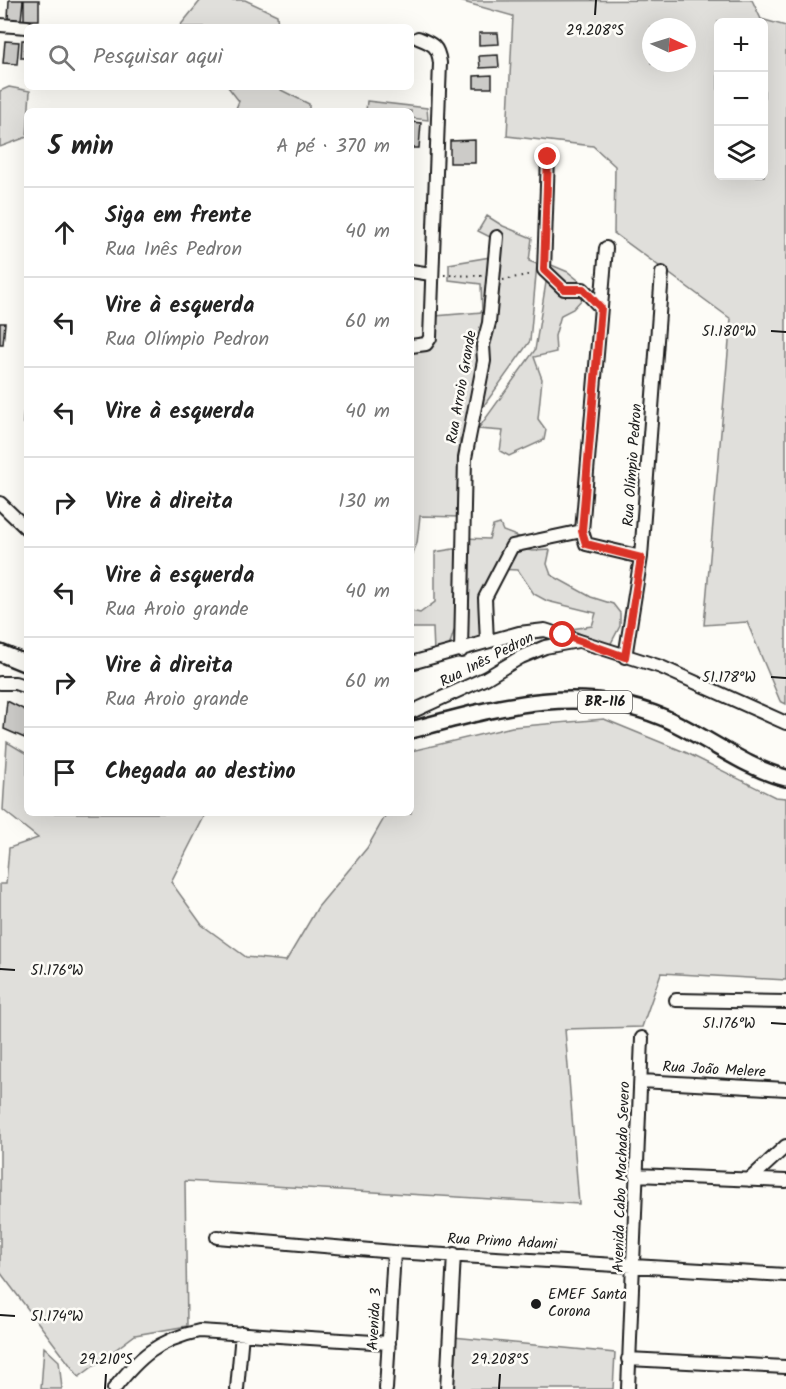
<!DOCTYPE html>
<html lang="pt">
<head>
<meta charset="utf-8">
<style>
  :root { --surface:#fff; --page:#f6f6f6; --text:#222; --muted:#767676; --line:#e0e0e0 }
  body { margin:0; font-family:Kalam,sans-serif; background:var(--page); color:var(--text) }
  .controls { position:absolute; right:18px; top:18px; display:grid; overflow:hidden; border-radius:9px; box-shadow:0 6px 24px #0002 }
  .controls button { width:54px; height:54px; display:grid; place-items:center; padding:0; border:0; border-bottom:2px solid var(--line); background:var(--surface); color:var(--text); font:30px sans-serif }
  .compass { position:absolute; left:642px; top:18px; width:54px; height:54px; border-radius:50%; background:var(--surface); box-shadow:0 6px 24px #0002; rotate:94deg }
  .stop { position:absolute; width:18px; height:18px; margin:-14px; border:4px solid #d93025; border-radius:50%; background:#fff }
  .stop.end { background:#d93025; border-color:#fff; box-shadow:0 2px 6px #0008 }
  .list { margin:0; padding:0; list-style:none }
  h2 { display:flex; justify-content:space-between; align-items:center; height:78px; margin:0; padding:0 24px; font-size:26px }
  h2 small { font-size:20px; font-weight:400; color:var(--muted) }
  .list li { display:grid; grid-template-columns:39px 1fr auto; gap:18px; align-items:center; box-sizing:border-box; height:90px; padding:0 24px; border-top:2px solid var(--line) }
  .list b { display:block; font-size:22px; white-space:nowrap }
  .list p { margin:0; font-size:20px; white-space:nowrap; color:var(--muted) }
  .list em { font-size:20px; font-style:normal; color:var(--muted) }
  .icon { flex:none; width:33px; height:33px; fill:none; stroke:currentColor; stroke-width:2; stroke-linecap:round; stroke-linejoin:round }
  .map { position:relative; flex:none; width:786px; height:1389px; overflow:hidden }
  .search { position:absolute; background:var(--surface); box-shadow:0 6px 24px #0002; left:24px; top:24px; width:390px; height:66px; display:flex; align-items:center; gap:15px; box-sizing:border-box; padding:0 21px; border-radius:9px; color:var(--muted); font-size:22px }
  .panel { position:absolute; background:var(--surface); box-shadow:0 6px 24px #0002; left:24px; top:108px; width:390px; height:708px; border-radius:9px }
  .map>svg:first-child { display:block }
</style>
</head>
<body>
<div class="map">
<svg width="786" height="1389" viewBox="0 0 786 1389">
  <rect width="100%" height="100%" fill="#fdfcf7"/>
  <filter id="ink" filterUnits="userSpaceOnUse"><feTurbulence type="fractalNoise" baseFrequency=".0167" numOctaves="2"/><feDisplacementMap in="SourceGraphic" scale="12" xChannelSelector="R" yChannelSelector="G"/><feConvolveMatrix kernelMatrix="1 2 1 2 8 2 1 2 1" color-interpolation-filters="sRGB"/></filter>
  <g filter="url(#ink)">
    <!-- green -->
    <path fill="#e0dfdb" stroke="#7e7e7c" stroke-width="1.5" fill-rule="evenodd" d="M201,0h44l32,15 1,12h-99z
      M752,0l9,19 25,7v678l-6,-3 -33,-79 -43,3 27,-306 -117,-86 1,-67 -22,-20 -86,-10 6,-120 -53,-15zM718,22h46v154h-46zM651,27h36v36h-36z
      M9,87l21,4 -3,46 -27,10v-56z
      M228,87h53v3l28,14v7h-74l4,-10z
      M367,101l60,7 1,12 -17,-2v-7h-45z
      M487,216l16,10 29,12 -3,23 8,3 -7,77 -70,98v78l-40,-1 -3,27 -6,15v-207l18,-1 5,-9 1,-25 47,-4 -1,-28 -32,-4v-16l41,-7 2,-19 -14,-7z
      M549,264l19,8 15,12 1,13 -11,12 -12,6 -6,21 1,16 -22,5 8,22 -4,40 8,11 -2,10 -35,16 -9,-5 3,-20 -25,-2 57,-79z
      M500,524l3,7 16,6 -3,10 16,4 18,-1 -3,14 4,11 40,22 22,7 7,9v13l-12,23 -37,-20 21,-3 4,-13 -49,-12 -13,-7 -16,-24 -21,-1 -14,72 -17,6 -1,-109 24,1 4,-13z
      M460,548l-1,67 -11,35 -14,2 -1,-24h-22v-17l9,2 15,-11v-50z
      M604,719l83,34 88,44 11,1v182l-125,-7 -19,54 -77,2 14,175 -394,-23 2,145 -52,9 -56,42 -79,-105v-388h6l3,-36 29,-10 -35,-28 4,-68 20,12v59h179l-35,69 31,43 44,32 40,4 32,-54 49,-59 20,-35h24v-62l101,-24z
      M453,1337l162,16 -2,36h-159z
      M44,1347l15,14 3,28h-21z"/>
    <!-- building -->
    <path fill="#cccbc8" stroke="#1c1c1c" stroke-width="1.5" d="M9,0h14l-2,20 -13,-1z
      M24,0h15v20h-15z
      M479,33h19l1,11 -20,1z
      M22,40h5v18h-6z
      M5,41l14,1 -2,22 -14,-1z
      M498,55l1,12 -19,1 -1,-12z
      M492,75v13h-18v-12z
      M411,122l10,1 -2,25h-8z
      M475,140v23h-25v-22z
      M0,323h5l-2,21h-3z
      M24,407h3v16h-4z
      M7,701l20,10v28l-23,-10z"/>
    <g fill="none" stroke-linecap="round" stroke-linejoin="round">
      <!-- minor casing -->
      <g stroke="#1c1c1c" stroke-width="16">
        <path id="minor" d="M0,25l27,2
          M548,157l-4,113 20,19h19l18,19
          M606,248l-24,283 4,13 55,13
          M411,271l20,3
          M411,346l15,-2 4,-6 10,-275c-2,-17 -7,-19 -22,-25
          M0,503l27,26
          M487,642l-2,-44 27,-52 70,-15
          M461,651l4,-193 19,-97 -1,-16 6,-22 8,-86
          M625,657l16,-100 21,-284
          M411,663l108,-30 26,-3 116,37 125,56
          M0,683h15l12,4
          M411,712l75,-34 35,-21 24,-10 33,-6
          M676,1000l110,2
          M641,1081l145,8
          M636,1175l150,6
          M749,1180l37,-34
          M217,1237l177,15 392,23
          M628,1359l158,8
          M114,1389c25,-32 44,-49 85,-58l190,12
          M237,1389l5,-56
          M386,1389l8,-137
          M447,1389l7,-135
          M628,1389l14,-351"/>
      </g>
      <!-- major casing -->
      <g stroke="#1c1c1c" stroke-width="20">
        <path id="major" d="M0,653l27,11
          M411,730c83,-22 167,-48 251,-13 41,17 82,51 124,61"/>
      </g>
      <!-- path -->
      <path stroke="#1c1c1c" stroke-width="2" stroke-dasharray="1.5 4.5" stroke-linecap="butt" d="M444,275l39,1
        M503,280l29,-6"/>
      <!-- minor -->
      <use href="#minor" stroke="#fdfcf7" stroke-width="12"/>
      <!-- major -->
      <use href="#major" stroke="#fdfcf7" stroke-width="15"/>
    </g>
  </g>
  <g fill="none" stroke-linecap="round" stroke-linejoin="round" filter="url(#ink)">
    <!-- route -->
    <path stroke="#d93025" stroke-width="8" d="M548,157l-4,113 20,19h19l18,19 -19,223 4,13 55,14 -16,99 -62,-22"/>
  </g>
  <!-- ticks -->
  <path fill="none" stroke="#1c1c1c" stroke-width="2" d="M595,15l1,-15M771,331l15,1M771,677l15,1M0,969l15,1M771,1023l15,1M0,1315l15,1M105,1389l1,-15M499,1389l1,-15"/>
  <!-- markers -->
  <circle fill="#1c1c1c" stroke="#fdfcf7" stroke-width="2" cx="536" cy="1304" r="6"/>
  <g text-anchor="middle" dominant-baseline="central" stroke-width="5" stroke-linejoin="round" paint-order="stroke">
    <!-- shield labels -->
    <rect fill="#fdfcf7" stroke="#605f5e" stroke-width="1.5" x="578" y="691" width="54" height="22" rx="4.5"/>
    <g font-size="14" font-weight="bold" fill="#1c1c1c">
      <text x="605" y="702">BR-116</text>
    </g>
    <!-- street labels -->
    <g font-size="15" fill="#1c1c1c" stroke="#fdfcf7">
      <text transform="translate(462 387) rotate(-80)">Rua Arroio Grande</text>
      <text transform="translate(633 465) rotate(-86)">Rua Olímpio Pedron</text>
      <text transform="translate(487 660) rotate(-27)">Rua Inês Pedron</text>
      <text transform="translate(714 1070) rotate(3)">Rua João Melere</text>
      <text transform="translate(622 1177) rotate(-88)">Avenida Cabo Machado Severo</text>
      <text transform="translate(502 1242) rotate(3)">Rua Primo Adami</text>
      <text transform="translate(375 1319) rotate(-87)">Avenida 3</text>
    </g>
    <!-- poi labels -->
    <g font-size="15" fill="#1c1c1c" stroke="#fdfcf7" text-anchor="start">
      <text x="548" y="1295">EMEF Santa<tspan x="548" dy="17">Corona</tspan></text>
    </g>
  </g>
  <g font-size="15" text-anchor="middle" fill="#1c1c1c" stroke="#fdfcf7" stroke-width="5" stroke-linejoin="round" paint-order="stroke">
    <text x="595" y="35">29.208°S</text>
    <text x="729" y="336">51.180°W</text>
    <text x="729" y="682">51.178°W</text>
    <text x="57" y="975">51.176°W</text>
    <text x="729" y="1028">51.176°W</text>
    <text x="57" y="1321">51.174°W</text>
    <text x="106" y="1364">29.210°S</text>
    <text x="500" y="1364">29.208°S</text>
  </g>
</svg>
<div class="controls">
<button>+</button>
<button>−</button>
<button><svg class="icon" aria-label="layers" viewBox="0 0 24 24"><path d="M12 4l9 5-9 5-9-5zM3 14l9 5 9-5"/></svg></button>
</div>
<svg class="compass" viewBox="-18 -18 36 36"><path d="M0-13l5 13h-10z" fill="#e53935"/><path d="M0 13l5-13h-10z" fill="#767676"/></svg>
<div class="stop" style="left:563px;top:635px"></div>
<div class="stop end" style="left:548px;top:157px"></div>
<div class="search"><svg class="icon" aria-label="search" viewBox="0 0 24 24"><circle cx="10" cy="10" r="6"/><path d="M15 15l6 6"/></svg>Pesquisar aqui</div>
<section class="panel">
<h2>5 min<small>A pé · 370 m</small></h2>
<ul class="list">
<li><svg class="icon" aria-label="ahead" viewBox="0 0 24 24"><path d="M12 20V5M6 11l6-6 6 6"/></svg><div><b>Siga em frente</b><p>Rua Inês Pedron</p></div><em>40 m</em></li>
<li><svg class="icon" aria-label="left" viewBox="0 0 24 24"><path d="M17 20v-9H6M10 6l-5 5 5 5"/></svg><div><b>Vire à esquerda</b><p>Rua Olímpio Pedron</p></div><em>60 m</em></li>
<li><svg class="icon" aria-label="left" viewBox="0 0 24 24"><path d="M17 20v-9H6M10 6l-5 5 5 5"/></svg><div><b>Vire à esquerda</b></div><em>40 m</em></li>
<li><svg class="icon" aria-label="right" viewBox="0 0 24 24"><path d="M7 20v-9h11M14 6l5 5-5 5"/></svg><div><b>Vire à direita</b></div><em>130 m</em></li>
<li><svg class="icon" aria-label="left" viewBox="0 0 24 24"><path d="M17 20v-9H6M10 6l-5 5 5 5"/></svg><div><b>Vire à esquerda</b><p>Rua Aroio grande</p></div><em>40 m</em></li>
<li><svg class="icon" aria-label="right" viewBox="0 0 24 24"><path d="M7 20v-9h11M14 6l5 5-5 5"/></svg><div><b>Vire à direita</b><p>Rua Aroio grande</p></div><em>60 m</em></li>
<li><svg class="icon" aria-label="arrive" viewBox="0 0 24 24"><path d="M6 21V4h12l-3 4 3 4H6"/></svg><div><b>Chegada ao destino</b></div></li>
</ul>
</section>
</div>
</body>
</html>
